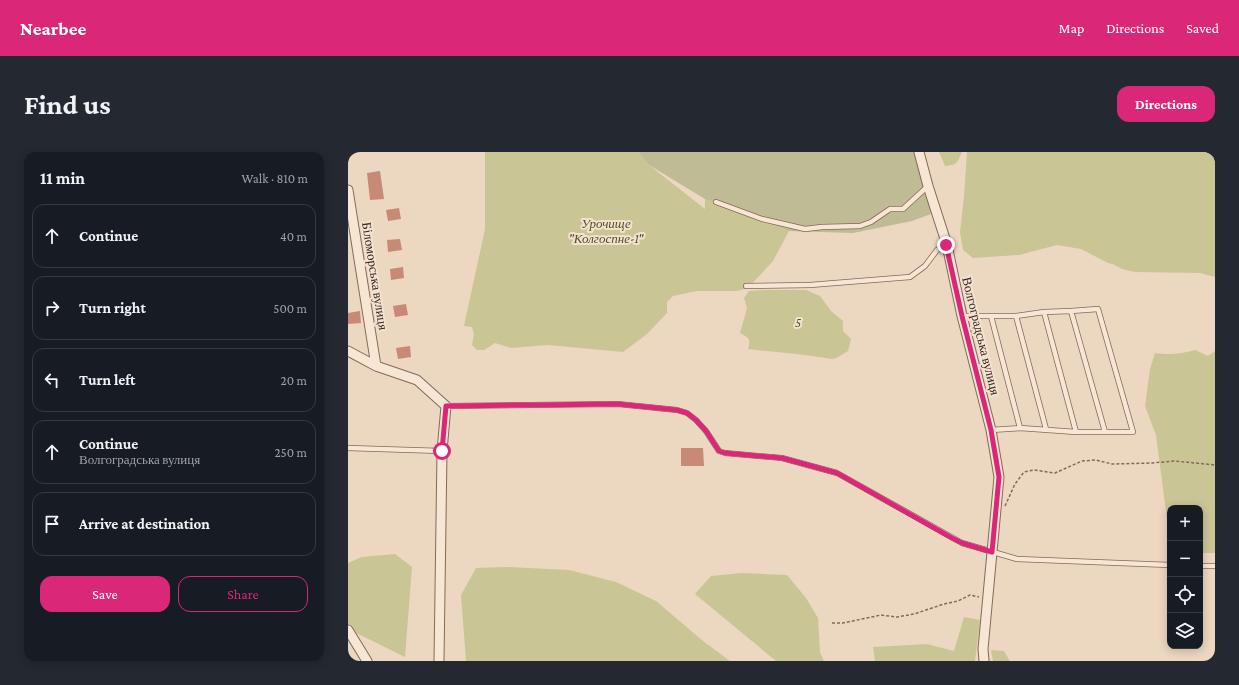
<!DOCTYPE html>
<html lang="en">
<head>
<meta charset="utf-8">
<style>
  :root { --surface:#171b24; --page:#242831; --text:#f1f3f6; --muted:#9ea1a6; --line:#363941; --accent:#db2777 }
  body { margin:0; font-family:"Crimson Pro",serif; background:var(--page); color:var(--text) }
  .controls { position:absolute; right:12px; bottom:12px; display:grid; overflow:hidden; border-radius:8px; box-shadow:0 2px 10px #0003 }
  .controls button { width:36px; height:36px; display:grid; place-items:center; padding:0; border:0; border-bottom:1px solid var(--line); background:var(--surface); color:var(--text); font:20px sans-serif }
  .stop { position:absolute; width:12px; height:12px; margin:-9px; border:3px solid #db2777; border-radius:50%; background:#fff }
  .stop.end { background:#db2777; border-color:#fff; box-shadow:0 1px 4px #0008 }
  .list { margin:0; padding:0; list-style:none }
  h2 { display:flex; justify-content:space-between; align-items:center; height:52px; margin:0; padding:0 16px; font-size:17px }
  h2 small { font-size:13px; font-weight:400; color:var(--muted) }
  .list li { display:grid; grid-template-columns:26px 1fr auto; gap:12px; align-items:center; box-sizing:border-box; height:64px; margin:0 8px 8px; padding:0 8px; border:1px solid var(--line); border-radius:12px }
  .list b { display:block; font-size:15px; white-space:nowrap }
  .list p { margin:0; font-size:13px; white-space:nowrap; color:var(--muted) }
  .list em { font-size:13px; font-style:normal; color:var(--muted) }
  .actions { display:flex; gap:8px; padding:12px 16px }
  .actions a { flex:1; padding:9px 0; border:1px solid var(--accent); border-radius:12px; text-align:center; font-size:14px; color:var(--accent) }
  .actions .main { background:var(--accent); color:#fff }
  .icon { flex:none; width:22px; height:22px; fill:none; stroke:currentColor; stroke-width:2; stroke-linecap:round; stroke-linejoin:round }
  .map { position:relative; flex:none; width:867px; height:509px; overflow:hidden; border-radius:12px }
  header { display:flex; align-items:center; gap:24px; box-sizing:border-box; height:56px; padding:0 20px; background:var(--accent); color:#fff }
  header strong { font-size:19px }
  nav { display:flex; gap:22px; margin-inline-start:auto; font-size:14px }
  .intro { display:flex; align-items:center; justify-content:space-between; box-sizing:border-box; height:96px; padding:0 24px }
  h1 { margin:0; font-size:28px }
  .button { padding:10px 18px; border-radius:12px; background:var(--accent); color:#fff; font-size:14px; font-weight:700 }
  main { display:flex; gap:24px; padding:0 24px }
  aside { flex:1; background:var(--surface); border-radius:12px; box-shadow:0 2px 10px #0003 }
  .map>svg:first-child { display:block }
</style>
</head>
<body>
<header>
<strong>Nearbee</strong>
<nav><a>Map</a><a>Directions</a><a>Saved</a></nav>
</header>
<div class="intro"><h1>Find us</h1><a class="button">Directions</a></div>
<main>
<aside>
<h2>11 min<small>Walk · 810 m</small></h2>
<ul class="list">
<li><svg class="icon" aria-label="ahead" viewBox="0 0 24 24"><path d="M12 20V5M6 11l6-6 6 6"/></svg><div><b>Continue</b></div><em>40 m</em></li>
<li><svg class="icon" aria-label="right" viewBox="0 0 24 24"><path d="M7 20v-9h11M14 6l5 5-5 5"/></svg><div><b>Turn right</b></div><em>500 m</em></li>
<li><svg class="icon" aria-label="left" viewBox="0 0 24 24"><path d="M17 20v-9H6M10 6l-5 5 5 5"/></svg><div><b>Turn left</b></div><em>20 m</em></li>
<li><svg class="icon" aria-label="ahead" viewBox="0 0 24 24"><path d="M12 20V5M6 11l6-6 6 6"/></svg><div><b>Continue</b><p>Волгоградська вулиця</p></div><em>250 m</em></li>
<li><svg class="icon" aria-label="arrive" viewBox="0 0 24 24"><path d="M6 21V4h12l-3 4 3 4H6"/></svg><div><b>Arrive at destination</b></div></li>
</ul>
<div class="actions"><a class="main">Save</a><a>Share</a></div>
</aside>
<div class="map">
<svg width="867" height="509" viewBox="0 0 867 509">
  <rect width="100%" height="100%" fill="#ecd7c0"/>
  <!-- green -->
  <path fill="#cac595" d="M137,0h153l11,13 56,44v-10l84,32 -16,30 -25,27 -11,3h-40l-24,5 -6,6v11l-20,21 -24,18 -75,-7 -37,3 -16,-5 -11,7h-7l-5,-5 2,-11 -2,-7 -8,-1 21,-97z
    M591,0h23c-6,12 -3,12 -17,14z
    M619,0h248v125l-15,-4 -65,-1 -13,-3 -9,-5 -5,-1 -27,-14 -24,-4 -38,10 -46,3 -10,-8 -3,-18 4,-36z
    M414,138h44l14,6 11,15 12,10v10l8,8 -3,12 -10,6 -5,2 -36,-5 -49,-5c3,-11 1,-11 -8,-16l7,-25 -3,-10 5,-7z
    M847,198l13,6 7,-5v202h-15v-45h-30v34l-14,-107 -11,-29 5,-37 5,-16c15,2 26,1 40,-3z
    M47,402l17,13 -7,90 -57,-28v-66l14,-6z
    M158,415l63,3 47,12 40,19 47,40 27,20h-264l-5,-66 15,-27z
    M393,421l46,2 19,23 12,20 2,34 4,9h-48l-81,-67 16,-18z
    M616,465l16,3 -5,41h-100l-2,-14 54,-3 27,7z
    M643,498l13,1 6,10h-17z"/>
  <!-- cemetery -->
  <path fill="#bfbb94" d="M290,0h277l9,31 7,31 -19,7 -59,12 -64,-2 -84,-32 -56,-34z"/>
  <!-- building -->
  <path fill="#c98977" d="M32,19l4,28 -14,1 -3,-27z
    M51,56l2,11 -13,2 -2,-11z
    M52,87l2,11 -14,2 -1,-12z
    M55,115l1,11 -13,2 -1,-11z
    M58,152l2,11 -13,2 -2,-11z
    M12,159l1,12 -13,1v-11z
    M62,194l1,11 -13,2 -2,-11z
    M333,296h22l1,18h-23z"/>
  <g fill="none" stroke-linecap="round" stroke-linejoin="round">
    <!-- service casing -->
    <g stroke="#856859" stroke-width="6">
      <path id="service" d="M368,50l46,17 43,10 17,-2 38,-1 11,-4 19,-13h13l25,-23
        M398,134l64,-1 100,-8 15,-11 12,-16 10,-5
        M723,159l34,121
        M696,160l32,120
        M614,164h54l28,-4 27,-1 27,-2 35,123h-57l-56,-4 -29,2
        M643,164l29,112
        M668,164l30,113
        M98,254l172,-2 59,6 10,3 9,7 10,11 13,20 6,2 57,5 55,15 125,70 55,16 153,6
        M0,296l94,3
        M852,414h15"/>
    </g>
    <!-- minor casing -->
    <g stroke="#856859" stroke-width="11">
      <path id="minor" d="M571,0l9,34 19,59 15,71 29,114 8,47 -16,172 1,12
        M0,38l28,176
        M0,199l28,15 41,14 29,26 -4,45 -3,210
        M0,478l19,31"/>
    </g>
    <!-- path -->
    <path stroke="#856859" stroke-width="1.5" stroke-dasharray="3 2" stroke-linecap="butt" d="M657,354l10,-22 9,-12 10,-2 21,3 27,-12 14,-1 16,4 40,-1 23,-2 40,4
      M484,471h11l38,-8 16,2 17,-3 30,-10 14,-3 12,-6 9,2"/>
    <!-- service -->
    <use href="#service" stroke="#f7e6d3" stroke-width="4.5"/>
    <!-- minor -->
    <use href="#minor" stroke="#f7e6d3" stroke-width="9"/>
  </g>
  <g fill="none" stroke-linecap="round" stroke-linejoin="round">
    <!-- route -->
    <path stroke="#db2777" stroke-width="5" d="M94,299l4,-45 172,-2 59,6 10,3 9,7 10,11 13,20 6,2 57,5 55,15 115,65 10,5 30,9 7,-75 -8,-47 -29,-114 -16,-71"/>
  </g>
  <g text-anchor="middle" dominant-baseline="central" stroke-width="4" stroke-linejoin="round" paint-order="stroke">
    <!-- park labels -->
    <g font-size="13" font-style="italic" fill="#4e5124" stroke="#f4e2d0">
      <text x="258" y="71">Урочище<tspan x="258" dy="15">"Колгоспне-1"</tspan></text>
      <text x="450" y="170">5</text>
    </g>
    <!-- street labels -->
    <g font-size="13" fill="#35241d" stroke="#f4e2d0">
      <text transform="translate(27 124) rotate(81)">Біломорська вулиця</text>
      <text transform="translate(633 184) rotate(76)">Волгоградська вулиця</text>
    </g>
  </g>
</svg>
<div class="controls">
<button>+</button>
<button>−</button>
<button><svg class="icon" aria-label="locate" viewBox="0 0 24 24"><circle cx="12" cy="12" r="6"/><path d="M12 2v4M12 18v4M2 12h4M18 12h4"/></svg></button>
<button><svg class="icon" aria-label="layers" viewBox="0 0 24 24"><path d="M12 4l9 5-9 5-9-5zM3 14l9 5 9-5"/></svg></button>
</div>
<div class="stop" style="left:94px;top:299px"></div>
<div class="stop end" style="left:598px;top:93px"></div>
</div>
</main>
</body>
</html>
